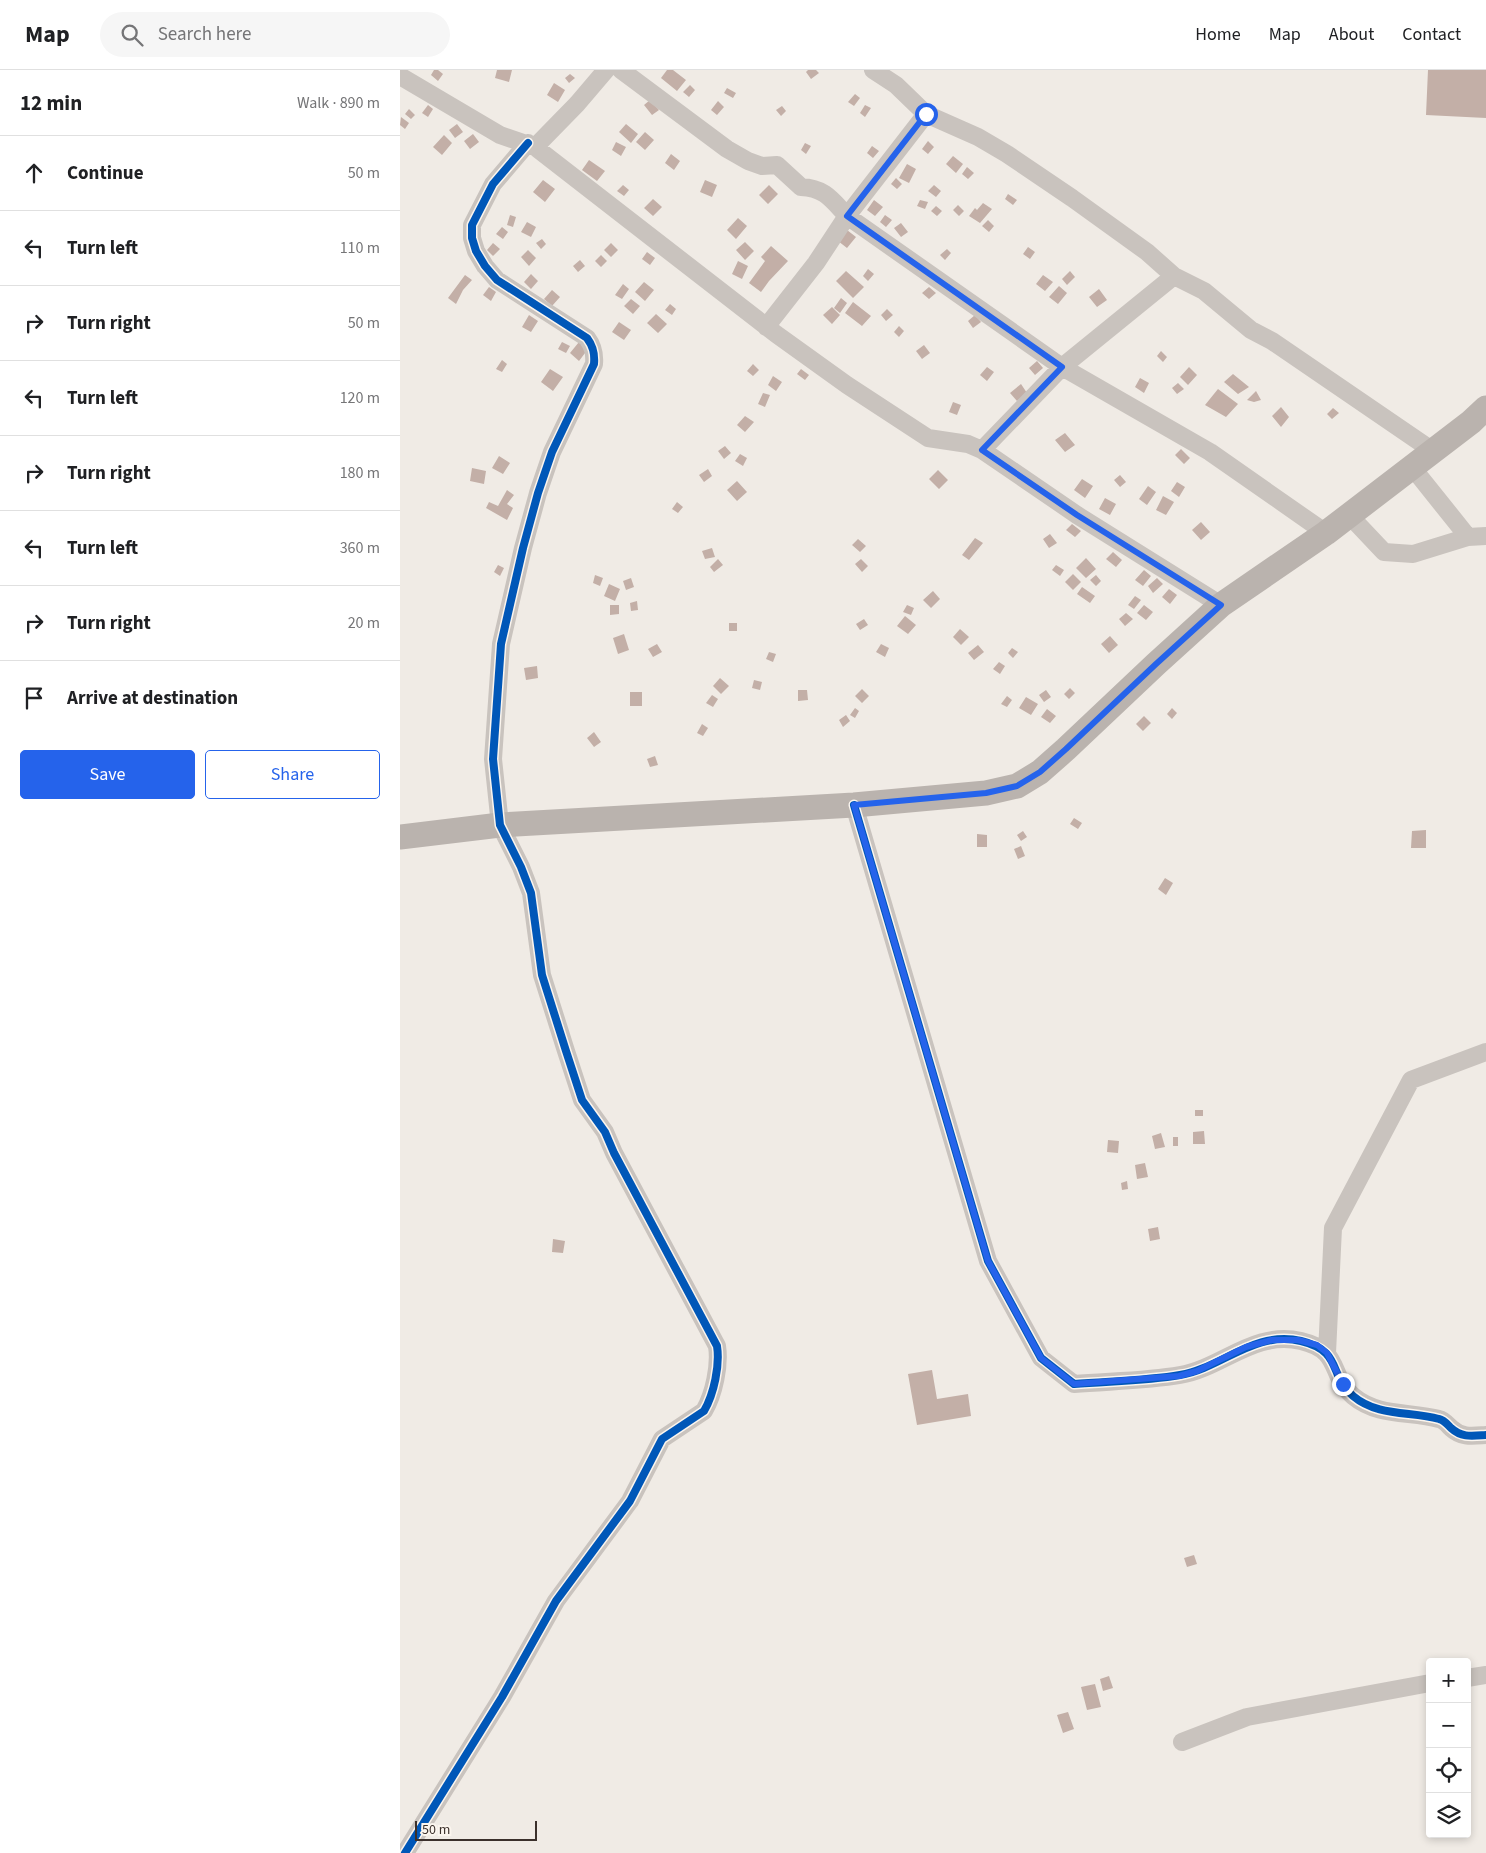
<!DOCTYPE html>
<html lang="en">
<head>
<meta charset="utf-8">
<style>
  :root { --surface:#fff; --page:#f6f6f6; --text:#202124; --muted:#757577; --line:#e0e0e0; --accent:#2563eb }
  body { margin:0; font-family:"Source Sans 3",sans-serif; background:var(--page); color:var(--text) }
  .controls { position:absolute; right:15px; bottom:15px; display:grid; overflow:hidden; border-radius:5px; box-shadow:0 2px 8px #0003 }
  .controls button { width:45px; height:45px; display:grid; place-items:center; padding:0; border:0; border-bottom:1px solid var(--line); background:var(--surface); color:var(--text); font:25px sans-serif }
  .scale { position:absolute; left:15px; bottom:12px; width:122px; box-sizing:border-box; padding-left:5px; border:2px solid #3b302b; border-top:0; font-size:14px; line-height:18px; white-space:nowrap; color:#3b302b; -webkit-text-stroke:4px #fbf5ee; paint-order:stroke }
  .stop { position:absolute; width:15px; height:15px; margin:-11px; border:4px solid #2563eb; border-radius:50%; background:#fff }
  .stop.end { background:#2563eb; border-color:#fff; box-shadow:0 1px 5px #0008 }
  .list { margin:0; padding:0; list-style:none }
  h2 { display:flex; justify-content:space-between; align-items:center; height:65px; margin:0; padding:0 20px; font-size:21px }
  h2 small { font-size:16px; font-weight:400; color:var(--muted) }
  .list li { display:grid; grid-template-columns:32px 1fr auto; gap:15px; align-items:center; box-sizing:border-box; height:75px; padding:0 20px; border-top:1px solid var(--line) }
  .list b { display:block; font-size:19px; white-space:nowrap }
  .list em { font-size:16px; font-style:normal; color:var(--muted) }
  .actions { display:flex; gap:10px; padding:15px 20px }
  .actions a { flex:1; padding:11px 0; border:1px solid var(--accent); border-radius:5px; text-align:center; font-size:18px; color:var(--accent) }
  .actions .main { background:var(--accent); color:#fff }
  .icon { flex:none; width:28px; height:28px; fill:none; stroke:currentColor; stroke-width:2; stroke-linecap:round; stroke-linejoin:round }
  .map { position:relative; flex:none; width:1086px; height:1783px; overflow:hidden }
  header { display:flex; align-items:center; gap:30px; box-sizing:border-box; height:70px; padding:0 25px; background:var(--surface); border-bottom:1px solid var(--line) }
  header strong { font-size:24px }
  nav { display:flex; gap:28px; margin-inline-start:auto; font-size:18px }
  .search { width:350px; height:45px; background:var(--page); display:flex; align-items:center; gap:12px; box-sizing:border-box; padding:0 18px; border-radius:28px; color:var(--muted); font-size:19px }
  main { display:flex }
  aside { flex:1; background:var(--surface) }
  .map>svg:first-child { display:block }
</style>
</head>
<body>
<header>
<strong>Map</strong>
<div class="search"><svg class="icon" aria-label="search" viewBox="0 0 24 24"><circle cx="10" cy="10" r="6"/><path d="M15 15l6 6"/></svg>Search here</div>
<nav><a>Home</a><a>Map</a><a>About</a><a>Contact</a></nav>
</header>
<main>
<aside>
<h2>12 min<small>Walk · 890 m</small></h2>
<ul class="list">
<li><svg class="icon" aria-label="ahead" viewBox="0 0 24 24"><path d="M12 20V5M6 11l6-6 6 6"/></svg><div><b>Continue</b></div><em>50 m</em></li>
<li><svg class="icon" aria-label="left" viewBox="0 0 24 24"><path d="M17 20v-9H6M10 6l-5 5 5 5"/></svg><div><b>Turn left</b></div><em>110 m</em></li>
<li><svg class="icon" aria-label="right" viewBox="0 0 24 24"><path d="M7 20v-9h11M14 6l5 5-5 5"/></svg><div><b>Turn right</b></div><em>50 m</em></li>
<li><svg class="icon" aria-label="left" viewBox="0 0 24 24"><path d="M17 20v-9H6M10 6l-5 5 5 5"/></svg><div><b>Turn left</b></div><em>120 m</em></li>
<li><svg class="icon" aria-label="right" viewBox="0 0 24 24"><path d="M7 20v-9h11M14 6l5 5-5 5"/></svg><div><b>Turn right</b></div><em>180 m</em></li>
<li><svg class="icon" aria-label="left" viewBox="0 0 24 24"><path d="M17 20v-9H6M10 6l-5 5 5 5"/></svg><div><b>Turn left</b></div><em>360 m</em></li>
<li><svg class="icon" aria-label="right" viewBox="0 0 24 24"><path d="M7 20v-9h11M14 6l5 5-5 5"/></svg><div><b>Turn right</b></div><em>20 m</em></li>
<li><svg class="icon" aria-label="arrive" viewBox="0 0 24 24"><path d="M6 21V4h12l-3 4 3 4H6"/></svg><div><b>Arrive at destination</b></div></li>
</ul>
<div class="actions"><a class="main">Save</a><a>Share</a></div>
</aside>
<div class="map">
<svg width="1086" height="1783" viewBox="0 0 1086 1783">
  <rect width="100%" height="100%" fill="#f0ebe5"/>
  <!-- building -->
  <path fill="#c3afa7" d="M34,0h4l5,4 -5,7 -7,-6z
    M97,0h15l-3,12 -14,-4z
    M267,0h6l13,10 -9,11 -16,-13z
    M408,0h8l3,3 -8,6 -5,-7z
    M1028,0h58v48l-60,-3z
    M170,4l5,4 -6,5 -4,-5z
    M154,13l11,7 -7,12 -11,-7z
    M290,15l5,5 -6,7 -6,-5z
    M327,18l9,5 -3,5 -9,-5z
    M455,24l5,4 -6,8 -6,-4z
    M250,30l9,10 -7,5 -8,-10z
    M318,31l6,6 -7,8 -6,-5z
    M28,35l5,4 -5,8 -6,-4z
    M465,35l6,3 -6,9 -5,-4z
    M382,36l4,5 -5,5 -5,-6z
    M9,39l6,6 -4,4 -6,-5z
    M1,47l8,6 -4,6 -5,-4z
    M57,54l6,8 -8,6 -6,-8z
    M226,54l12,10 -7,9 -12,-11z
    M245,62l9,8 -9,10 -9,-8z
    M73,64l6,8 -9,7 -6,-8z
    M44,65l8,8 -10,12 -9,-8z
    M528,71l6,6 -6,7 -6,-5z
    M216,72l10,5 -5,9 -9,-6z
    M405,73l6,3 -5,8 -5,-4z
    M472,76l7,5 -6,7 -6,-5z
    M271,84l9,7 -6,9 -9,-7z
    M553,86l10,8 -7,9 -10,-9z
    M189,90l16,11 -8,10 -15,-11z
    M507,94l9,5 -7,14 -10,-5z
    M567,97l7,6 -6,6 -6,-5z
    M496,108l6,6 -5,5 -6,-5z
    M143,110l12,9 -10,13 -12,-10z
    M305,110l12,5 -5,12 -12,-5z
    M223,115l6,5 -5,6 -7,-5z
    M369,115l9,9 -10,10 -9,-9z
    M534,115l7,6 -5,6 -8,-6z
    M608,124l9,6 -4,5 -8,-6z
    M253,129l9,8 -9,9 -9,-8z
    M474,130l9,7 -8,9 -8,-6z
    M520,130l8,2 -3,7 -8,-3z
    M583,133l9,6 -12,14 -11,-7 6,-8 2,2z
    M558,135l6,6 -5,5 -6,-6z
    M536,136l6,5 -5,5 -6,-5z
    M110,145l6,2 -3,10 -6,-2z
    M485,145l7,5 -6,7 -6,-5z
    M338,148l9,8 -11,13 -9,-9z
    M588,150l6,6 -5,6 -7,-6z
    M127,152l9,5 -5,10 -10,-5z
    M501,153l7,9 -7,5 -7,-9z
    M102,157l6,5 -5,7 -7,-5z
    M447,160l9,7 -9,11 -9,-7z
    M142,169l4,5 -5,5 -5,-6z
    M345,172l9,9 -9,9 -9,-10z
    M93,173l7,6 -7,7 -6,-6z
    M211,173l7,7 -7,7 -7,-7z
    M371,176l17,15 -19,20 -8,11 -12,-9 16,-22 -4,-4z
    M628,177l7,5 -5,7 -7,-5z
    M547,179l4,4 -6,7 -5,-5z
    M128,180l8,8 -7,8 -8,-9z
    M247,182l8,6 -5,7 -8,-6z
    M201,185l6,6 -6,6 -6,-6z
    M180,190l5,6 -7,6 -5,-6z
    M338,191l10,5 -6,13 -10,-5z
    M468,199l6,5 -6,7 -5,-5z
    M446,201l18,16 -11,11 -17,-17z
    M670,201l5,6 -8,8 -5,-6z
    M131,204l7,7 -7,8 -7,-7z
    M65,205l7,5 -9,10 -7,14 -8,-6z
    M643,205l10,7 -8,9 -9,-7z
    M244,212l10,8 -9,11 -10,-9z
    M223,214l6,5 -7,10 -7,-4z
    M659,216l8,7 -9,11 -9,-7z
    M89,217l7,5 -5,9 -8,-6z
    M529,217l7,6 -7,6 -7,-6z
    M699,219l8,11 -10,7 -8,-10z
    M152,220l8,7 -8,9 -8,-7z
    M441,228l6,5 -7,10 -6,-5z
    M231,229l9,7 -7,8 -9,-8z
    M453,232l18,14 -9,10 -17,-13z
    M270,234l6,5 -4,6 -7,-5z
    M432,237l8,8 -8,9 -9,-9z
    M487,239l6,6 -7,6 -5,-6z
    M256,244l11,10 -9,9 -11,-10z
    M129,245l9,6 -7,11 -9,-5z
    M575,245l6,7 -8,6 -5,-7z
    M219,252l12,8 -7,10 -12,-8z
    M499,256l5,5 -5,6 -5,-5z
    M162,272l8,4 -4,7 -8,-4z
    M179,272l9,7 -9,12 -9,-8z
    M524,275l6,8 -8,6 -6,-8z
    M761,281l6,6 -4,5 -6,-6z
    M102,290l5,4 -5,8 -6,-3z
    M637,291l6,7 -8,7 -6,-7z
    M353,294l6,6 -6,6 -6,-5z
    M587,297l7,5 -7,9 -7,-6z
    M789,297l8,8 -9,10 -8,-8z
    M150,299l13,8 -10,14 -12,-9z
    M401,299l8,6 -4,5 -8,-6z
    M833,304l16,13 -11,7 -14,-12z
    M373,306l9,6 -6,9 -8,-6z
    M740,308l9,5 -5,10 -9,-6z
    M778,313l6,6 -7,5 -5,-6z
    M621,314l6,9 -10,8 -7,-8z
    M818,319l20,15 -12,13 -21,-12z
    M856,321l5,9 -7,2 -7,-2z
    M363,323l7,2 -5,12 -7,-3z
    M553,332l8,3 -4,10 -8,-3z
    M881,337l8,10 -8,10 -9,-11z
    M933,338l6,5 -7,6 -5,-5z
    M345,346l9,6 -9,10 -8,-7z
    M665,363l10,12 -10,7 -10,-12z
    M325,376l6,7 -7,6 -6,-8z
    M781,379l9,9 -6,6 -9,-9z
    M340,384l7,4 -4,8 -8,-5z
    M99,386l11,7 -7,11 -11,-6z
    M72,398l14,3 -2,13 -14,-3z
    M308,399l4,7 -8,6 -5,-7z
    M538,400l10,10 -9,9 -10,-10z
    M720,405l6,7 -6,5 -6,-7z
    M682,409l11,7 -8,12 -11,-8z
    M337,411l10,11 -10,9 -10,-11z
    M777,412l8,5 -6,10 -8,-6z
    M748,416l8,6 -9,13 -8,-6z
    M107,420l7,5 -7,9 6,4 -6,12 -21,-12 3,-6 9,4z
    M763,426l11,6 -8,13 -10,-5z
    M705,428l11,6 -6,11 -11,-6z
    M277,432l6,5 -5,6 -6,-4z
    M801,452l9,10 -9,8 -9,-10z
    M672,454l9,7 -6,6 -9,-7z
    M650,464l7,9 -8,5 -6,-9z
    M575,468l8,5 -14,17 -7,-5z
    M458,469l8,7 -6,6 -8,-7z
    M312,478l3,9 -10,2 -3,-8z
    M713,482l9,8 -6,7 -10,-8z
    M686,488l10,11 -10,9 -10,-10z
    M318,489l5,6 -9,7 -4,-5z
    M461,489l7,7 -6,6 -7,-8z
    M98,495l6,3 -4,8 -6,-4z
    M656,495l8,5 -4,6 -8,-6z
    M744,500l7,6 -8,10 -8,-6z
    M673,504l8,8 -8,8 -8,-8z
    M195,505l8,3 -3,8 -7,-3z
    M696,505l5,6 -5,5 -6,-6z
    M231,508l3,9 -8,3 -3,-9z
    M757,508l6,6 -10,9 -5,-7z
    M209,514l11,5 -5,12 -11,-5z
    M682,517l13,9 -5,7 -13,-9z
    M769,519l8,6 -7,9 -8,-7z
    M533,521l7,8 -9,9 -8,-8z
    M735,526l6,4 -7,9 -6,-4z
    M237,531l1,9 -7,1 -1,-8z
    M210,535h9v9l-9,1z
    M507,535l7,3 -3,7 -8,-3z
    M744,535l9,7 -7,8 -9,-7z
    M726,543l7,6 -8,7 -6,-7z
    M505,546l11,9 -8,9 -11,-8z
    M464,549l4,6 -8,5 -4,-6z
    M329,553h8v8h-8z
    M560,559l9,8 -8,8 -8,-8z
    M224,564l5,16 -11,4 -5,-16z
    M710,566l8,9 -9,8 -8,-9z
    M257,574l5,8 -9,5 -5,-8z
    M481,574l8,4 -4,9 -9,-5z
    M578,575l6,7 -10,8 -6,-7z
    M612,578l6,4 -5,6 -5,-5z
    M369,582l7,2 -3,8 -7,-3z
    M599,592l6,4 -5,8 -7,-5z
    M137,596l1,12 -12,2 -2,-12z
    M320,608l9,8 -8,8 -8,-8z
    M354,610l8,2 -2,8 -8,-2z
    M670,618l5,5 -6,6 -5,-5z
    M462,619l7,7 -7,7 -7,-7z
    M398,620h9l1,10 -10,1z
    M646,620l5,7 -7,5 -5,-7z
    M230,622h12v14h-12z
    M312,625l6,4 -5,8 -7,-4z
    M607,626l5,4 -5,7 -6,-3z
    M626,627l12,7 -7,11 -12,-7z
    M455,638l4,3 -4,7 -5,-3z
    M772,638l5,5 -5,6 -5,-5z
    M647,639l9,7 -6,7 -9,-6z
    M446,645l4,6 -7,6 -4,-7z
    M744,646l7,7 -8,8 -7,-7z
    M302,654l6,4 -5,8 -6,-3z
    M194,662l7,10 -7,5 -7,-9z
    M255,686l3,9 -8,2 -3,-8z
    M674,748l8,5 -4,6 -8,-5z
    M1026,760v18h-15l1,-17z
    M623,761l4,6 -6,4 -4,-6z
    M577,764l10,1v12h-10z
    M621,776l4,10 -7,3 -4,-10z
    M765,808l8,5 -7,12 -8,-6z
    M795,1040h8v6h-8z
    M804,1061l1,13h-12v-12z
    M761,1063l4,14 -10,2 -3,-13z
    M773,1067h5v9h-5z
    M708,1070l11,1 -1,12 -11,-1z
    M745,1093l3,14 -11,2 -2,-14z
    M727,1111l1,8 -6,1 -1,-7z
    M758,1157l2,12 -10,2 -2,-12z
    M153,1169l12,2 -2,12 -11,-1z
    M532,1300l5,29 31,-5 3,22 -54,9 -9,-51z
    M794,1485l3,9 -10,3 -3,-9z
    M709,1606l4,12 -10,3 -3,-12z
    M695,1614l6,23 -14,3 -6,-23z
    M668,1642l6,17 -11,4 -6,-18z"/>
  <g fill="none" stroke-linecap="round" stroke-linejoin="round">
    <!-- minor -->
    <path stroke="#c9c3be" stroke-width="18" d="M221,0l106,79 21,12 14,5 15,-1 24,22c24,1 31,13 46,29l215,151 148,85 116,81
      M473,0l23,15 30,29 52,23 29,17 65,44 75,54 27,24 30,15 47,39 21,11 161,110
      M0,6l100,59 35,12 241,187 71,51 81,53 40,6 14,6 95,65 144,90
      M135,77l42,-43 29,-34
      M366,257l50,-64 31,-47 79,-102
      M582,380l80,-83 112,-91
      M1012,397l56,70
      M949,445l35,37 29,2 55,-17 18,-1
      M454,735l134,456 53,97 33,26c35,-3 72,-3 106,-9 42,-7 74,-45 121,-34 42,10 27,34 52,55 25,21 57,15 86,23 5,1 8,5 12,9 11,10 21,8 35,7
      M927,1283l6,-125 78,-148 75,-28
      M1067,1608l19,-3
      M782,1672l65,-25 183,-34
      M5,1783l97,-156 54,-96 74,-100 32,-62 42,-28c10,-17 16,-46 13,-65l-103,-193 -9,-21 -23,-32 -16,-49 -24,-76 -11,-82 -10,-26 -21,-42 -7,-66 8,-115 22,-96 15,-55 14,-41 42,-88c1,-11 -1,-18 -7,-26l-90,-58 -12,-14 -9,-15 -4,-13v-13l21,-41 35,-41"/>
    <!-- secondary -->
    <path stroke="#bab3ae" stroke-width="25" d="M0,767l100,-12 354,-20 132,-12 31,-7 23,-14 26,-23 90,-85 65,-59 105,-72 145,-111 15,-14"/>
    <!-- cycleway casing -->
    <g stroke="#fbf5ee" stroke-width="11">
      <path id="cycleway" d="M454,735l134,456 53,97 33,26c35,-3 72,-3 106,-9 42,-7 74,-45 121,-34 42,10 27,34 52,55 25,21 57,15 86,23 5,1 8,5 12,9 11,10 21,8 35,7
        M5,1783l97,-156 54,-96 74,-100 32,-62 42,-28c10,-17 16,-46 13,-65l-103,-193 -9,-21 -23,-32 -16,-49 -24,-76 -11,-82 -10,-26 -21,-42 -7,-66 8,-115 22,-96 15,-55 14,-41 42,-88c1,-11 -1,-18 -7,-26l-90,-58 -12,-14 -9,-15 -4,-13v-13l21,-41 35,-41"/>
    </g>
    <!-- cycleway -->
    <use href="#cycleway" stroke="#0057b8" stroke-width="8"/>
  </g>
  <g fill="none" stroke-linecap="round" stroke-linejoin="round">
    <!-- route -->
    <path stroke="#2563eb" stroke-width="6" d="M526,44l-79,102 215,151 -80,83 95,65 144,90 -65,59 -90,85 -26,23 -23,14 -31,7 -132,12 134,456 53,97 33,26 105,-8 18,-5 49,-24 26,-7h26l19,5 10,8 16,31"/>
  </g>
</svg>
<div class="controls">
<button>+</button>
<button>−</button>
<button><svg class="icon" aria-label="locate" viewBox="0 0 24 24"><circle cx="12" cy="12" r="6"/><path d="M12 2v4M12 18v4M2 12h4M18 12h4"/></svg></button>
<button><svg class="icon" aria-label="layers" viewBox="0 0 24 24"><path d="M12 4l9 5-9 5-9-5zM3 14l9 5 9-5"/></svg></button>
</div>
<div class="scale">50 m</div>
<div class="stop" style="left:526px;top:44px"></div>
<div class="stop end" style="left:943px;top:1314px"></div>
</div>
</main>
</body>
</html>
